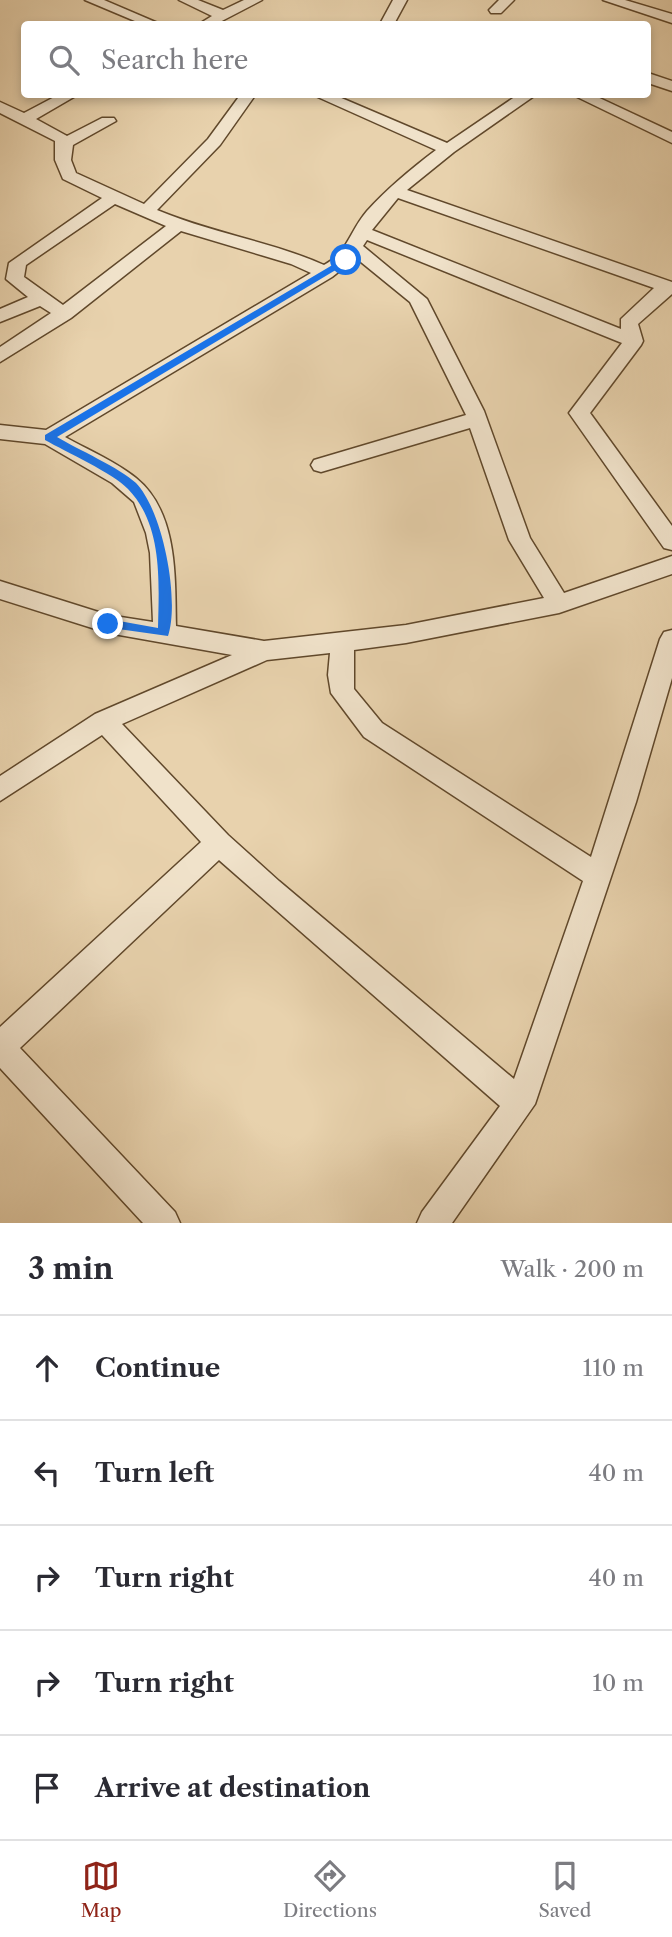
<!DOCTYPE html>
<html lang="en">
<head>
<meta charset="utf-8">
<style>
  :root { --surface:#fff; --page:#f7f7f7; --text:#2b2b33; --muted:#7c7c81; --line:#e1e1e2; --accent:#8f2418 }
  body { margin:0; font-family:"Libre Caslon Text",serif; background:var(--page); color:var(--text) }
  .stop { position:absolute; width:21px; height:21px; margin:-16px; border:5px solid #1a73e8; border-radius:50%; background:#fff }
  .stop.end { background:#1a73e8; border-color:#fff; box-shadow:0 2px 7px #0008 }
  .list { margin:0; padding:0; list-style:none }
  h2 { display:flex; justify-content:space-between; align-items:center; height:91px; margin:0; padding:0 28px; font-size:30px }
  h2 small { font-size:23px; font-weight:400; color:var(--muted) }
  .list li { display:grid; grid-template-columns:46px 1fr auto; gap:21px; align-items:center; box-sizing:border-box; height:105px; padding:0 28px; border-top:2px solid var(--line) }
  .list b { display:block; font-size:26px; white-space:nowrap }
  .list em { font-size:23px; font-style:normal; color:var(--muted) }
  .icon { flex:none; width:38px; height:38px; fill:none; stroke:currentColor; stroke-width:2; stroke-linecap:round; stroke-linejoin:round }
  .map { position:relative; flex:none; width:672px; height:1223px; overflow:hidden }
  .search { position:absolute; background:var(--surface); box-shadow:0 4px 10px #0003; left:21px; right:21px; top:21px; height:77px; display:flex; align-items:center; gap:18px; box-sizing:border-box; padding:0 24px; border-radius:7px; color:var(--muted); font-size:26px }
  .sheet { height:616px; background:var(--surface) }
  nav { display:flex; justify-content:space-around; align-items:center; box-sizing:border-box; height:98px; border-top:2px solid var(--line); background:var(--surface); font-size:19px; color:var(--muted) }
  nav a { display:grid; justify-items:center; gap:4px }
  nav .on { color:var(--accent) }
  .map>svg:first-child { display:block }
</style>
</head>
<body>
<div class="map">
<svg width="672" height="1223" viewBox="0 0 672 1223">
  <rect width="100%" height="100%" fill="#e8d2ad"/>
  <filter id="stains"><feTurbulence type="fractalNoise" baseFrequency=".00286" numOctaves="4"/><feColorMatrix values="0 0 0 0 .2 0 0 0 0 .09 0 0 0 0 .02 0 0 0 .5 -.17"/></filter>
  <radialGradient id="worn" r=".72"><stop offset=".6" stop-color="#630" stop-opacity="0"/><stop offset="1" stop-color="#630" stop-opacity=".3"/></radialGradient>
  <g fill="none" stroke-linecap="round" stroke-linejoin="round">
    <!-- minor casing -->
    <g stroke="#60482b" stroke-width="3">
      <path id="minor" d="M85,0h19l56,24h-18z
        M179,0h19l25,10 21,-10h18l-46,24h-17l13,-8z
        M393,0h14l-13,24h-14z
        M499,0h15l-13,13h-10l-2,-3z
        M603,0h22l47,14v9z
        M648,73l24,8v10l-24,-8z
        M60,94h19l-43,25 31,17 35,-18h12l2,3 -43,24 -2,15 5,13 68,31 64,-65 33,-45h15l-36,51 -63,65c54,23 113,31 167,55 25,-14 25,-33 43,-54 21,-23 45,-43 69,-61l-125,-56h21l115,49 72,-49h18l-83,58 -47,38 265,92v12l-34,30 5,17 -2,4 -51,68 82,113v24l-8,-2 -95,-135 53,-70 -255,-103 -4,6 64,53 57,112 46,127 34,55 108,-37v18l-113,39 -153,30 -52,7v39l28,34 209,134 69,-218 4,-7 8,-2v48l-36,124 -101,302 -83,119h-35l5,-11 78,-106 -281,-246 -199,188 155,164 5,11h-37l-143,-155v-41l201,-185 -99,-107 -102,66v-25l95,-62 137,-59 -124,-22 -108,-34v-18l108,34 45,7 -3,-69 -4,-20 -12,-31 -22,-19 -67,-39 -45,-5v-14l46,5 265,-157 -20,-9 -110,-33 -110,87 -71,44v-15l51,-34 -11,-7 -40,16v-13l28,-12 -22,-18 3,-16 93,-65 -39,-19 -8,-19v-19l-55,-28v-11l24,11zM398,198l256,90 -33,31v10l-249,-99zM115,204l51,22 -103,79 -39,-28 2,-12zM356,258l54,44 56,113 -152,45 -3,5 3,5 7,2 149,-44 39,112 35,58 -138,27 -142,16 -88,-15c-1,-49 2,-114 -40,-148 -21,-17 -48,-28 -71,-41l267,-160zM330,653l-2,22 3,18 33,44 219,144 -69,198 -235,-198 -51,-46 -106,-111 145,-64z
        M571,94h20l81,38v11z"/>
    </g>
    <!-- minor -->
    <use href="#minor" fill="#f0e2ca" fill-rule="evenodd"/>
  </g>
  <!-- route -->
  <path fill="#1a73e8" d="M346,257l3,5 -292,175c20,12 63,31 79,46 27,28 44,117 32,153l-64,-9v-6l4,-2 50,9c1,-46 5,-103 -30,-139 -15,-16 -62,-37 -83,-49v-5z"/>
  <rect width="100%" height="100%" filter="url(#stains)"/>
  <rect width="100%" height="100%" fill="url(#worn)"/>
</svg>
<div class="stop" style="left:346px;top:260px"></div>
<div class="stop end" style="left:108px;top:624px"></div>
<div class="search"><svg class="icon" aria-label="search" viewBox="0 0 24 24"><circle cx="10" cy="10" r="6"/><path d="M15 15l6 6"/></svg>Search here</div>
</div>
<section class="sheet">
<h2>3 min<small>Walk · 200 m</small></h2>
<ul class="list">
<li><svg class="icon" aria-label="ahead" viewBox="0 0 24 24"><path d="M12 20V5M6 11l6-6 6 6"/></svg><div><b>Continue</b></div><em>110 m</em></li>
<li><svg class="icon" aria-label="left" viewBox="0 0 24 24"><path d="M17 20v-9H6M10 6l-5 5 5 5"/></svg><div><b>Turn left</b></div><em>40 m</em></li>
<li><svg class="icon" aria-label="right" viewBox="0 0 24 24"><path d="M7 20v-9h11M14 6l5 5-5 5"/></svg><div><b>Turn right</b></div><em>40 m</em></li>
<li><svg class="icon" aria-label="right" viewBox="0 0 24 24"><path d="M7 20v-9h11M14 6l5 5-5 5"/></svg><div><b>Turn right</b></div><em>10 m</em></li>
<li><svg class="icon" aria-label="arrive" viewBox="0 0 24 24"><path d="M6 21V4h12l-3 4 3 4H6"/></svg><div><b>Arrive at destination</b></div></li>
</ul>
</section>
<nav>
<a class="on"><svg class="icon" aria-label="map" viewBox="0 0 24 24"><path d="M3 6l6-2 6 2 6-2v14l-6 2-6-2-6 2zM9 4v14M15 6v14"/></svg>Map</a>
<a><svg class="icon" aria-label="directions" viewBox="0 0 24 24"><path d="M12 3l9 9-9 9-9-9zM9 14v-3h6M13 9l2 2-2 2"/></svg>Directions</a>
<a><svg class="icon" aria-label="saved" viewBox="0 0 24 24"><path d="M7 4h10v16l-5-4-5 4z"/></svg>Saved</a>
</nav>
</body>
</html>
